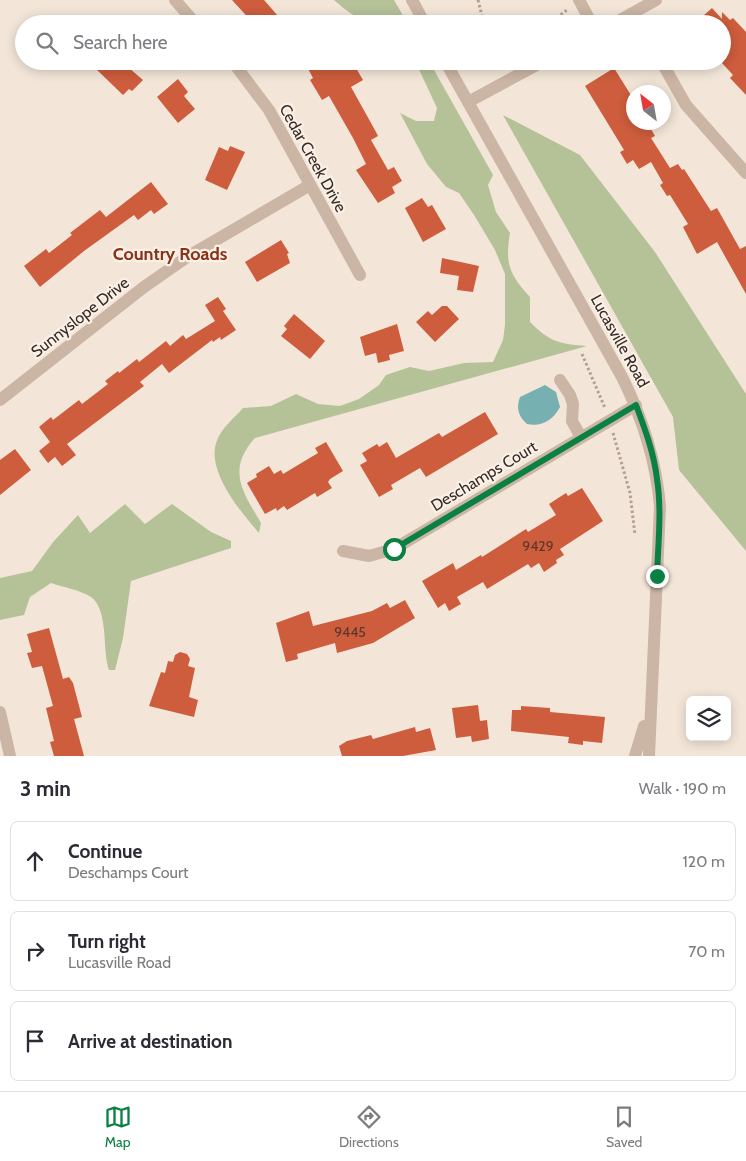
<!DOCTYPE html>
<html lang="en">
<head>
<meta charset="utf-8">
<style>
  :root { --surface:#fff; --page:#f2f2f3; --text:#2b2b33; --muted:#7c7c81; --line:#e1e1e2; --accent:#0b8043 }
  body { margin:0; font-family:Cabin,sans-serif; background:var(--page); color:var(--text) }
  .controls { position:absolute; right:15px; bottom:15px; display:grid; overflow:hidden; border-radius:8px; box-shadow:0 2px 12px #0003 }
  .controls button { width:45px; height:45px; display:grid; place-items:center; padding:0; border:0; border-bottom:1px solid var(--line); background:var(--surface); color:var(--text); font:25px sans-serif }
  .compass { position:absolute; left:626px; top:85px; width:45px; height:45px; border-radius:50%; background:var(--surface); box-shadow:0 2px 12px #0003; rotate:329deg }
  .stop { position:absolute; width:15px; height:15px; margin:-11px; border:4px solid #0b8043; border-radius:50%; background:#fff }
  .stop.end { background:#0b8043; border-color:#fff; box-shadow:0 1px 5px #0008 }
  .list { margin:0; padding:0; list-style:none }
  h2 { display:flex; justify-content:space-between; align-items:center; height:65px; margin:0; padding:0 20px; font-size:21px }
  h2 small { font-size:16px; font-weight:400; color:var(--muted) }
  .list li { display:grid; grid-template-columns:32px 1fr auto; gap:15px; align-items:center; box-sizing:border-box; height:80px; margin:0 10px 10px; padding:0 10px; border:1px solid var(--line); border-radius:8px }
  .list b { display:block; font-size:19px; white-space:nowrap }
  .list p { margin:0; font-size:16px; white-space:nowrap; color:var(--muted) }
  .list em { font-size:16px; font-style:normal; color:var(--muted) }
  .icon { flex:none; width:28px; height:28px; fill:none; stroke:currentColor; stroke-width:2; stroke-linecap:round; stroke-linejoin:round }
  .map { position:relative; flex:none; width:746px; height:756px; overflow:hidden }
  .search { position:absolute; background:var(--surface); box-shadow:0 2px 12px #0003; left:15px; right:15px; top:15px; height:55px; display:flex; align-items:center; gap:12px; box-sizing:border-box; padding:0 18px; border-radius:28px; color:var(--muted); font-size:19px }
  .sheet { height:335px; background:var(--surface) }
  nav { display:flex; justify-content:space-around; align-items:center; box-sizing:border-box; height:70px; border-top:1px solid var(--line); background:var(--surface); font-size:14px; color:var(--muted) }
  nav a { display:grid; justify-items:center; gap:2px }
  nav .on { color:var(--accent) }
  .map>svg:first-child { display:block }
</style>
</head>
<body>
<div class="map">
<svg width="746" height="756" viewBox="0 0 746 756">
  <rect width="100%" height="100%" fill="#f3e6d9"/>
  <!-- green -->
  <path fill="#b5c298" d="M334,0h60l14,24c-37,0 -46,1 -74,-24z
    M415,61h14l64,114 -5,10 8,27 14,21c-5,31 -1,41 20,64v25c20,20 29,22 57,24l-332,92c-29,32 -12,54 6,85l-2,10c-18,-21 -56,-65 -41,-95 5,-11 17,-21 25,-30l28,-2 25,-12 22,10 22,2 19,-7 20,-14 7,-10 24,-8 19,4 35,-8 29,-1 10,-22 2,-15v-51l-10,-24 -21,-35 -15,-22 -13,-6 -19,-23 -27,-51 16,8h18l3,-13z
    M503,115l77,40 75,97 91,142v157l-67,-81 -6,-53z
    M125,504l20,20 27,-20 39,28 20,9v7l-100,33 -8,57 -8,32h-6c-7,-19 0,-60 -18,-73 -11,-7 -28,-10 -40,-14l-21,14 -6,18 -24,5v-42l32,-7 22,-30 24,-26 12,18z"/>
  <!-- water -->
  <path fill="#76b0b1" d="M545,385l11,7 4,15c-7,13 -18,20 -33,17 -9,-8 -11,-16 -7,-27z"/>
  <!-- building -->
  <path fill="#cd5d3d" d="M232,0h32l21,24h-31z
    M712,8l10,11v-7l8,8 3,-2 13,14v63l-16,-17 3,-3 -11,-12v-39h-28z
    M104,61h17l22,19 -11,11 -3,-2 -6,6 -27,-26z
    M313,61h28l2,5 13,2 7,12 -12,7 25,45 2,4 -7,4 17,30 6,-3 8,14 -10,6 3,6 -17,10 -22,-33 10,-6 -13,-26 -24,-42 -7,4 -12,-20 3,-2 -7,-13z
    M614,68l20,32v22h13l8,14 -4,2 19,30 8,-4 4,6 2,-1 27,42 6,-3 23,41 6,-3v48l-29,-52 -20,12 -14,-27 5,-3 -18,-29 -3,1 -7,-11 3,-2 -12,-21 -12,7 -6,-9 -6,4 -7,-12 4,-2 -39,-64z
    M178,79l10,13 -4,4 11,13 -17,14 -21,-26z
    M230,146l15,6 -18,38 -22,-10 14,-33 9,4z
    M151,182l17,22 -14,10 -3,-4 -13,10 -4,-5 -50,36 -44,36 -16,-21 22,-17 3,4 23,-18 -2,-2 30,-23 6,7z
    M422,198l6,9 4,-2 14,24 -23,13 -18,-34z
    M281,240l8,13 -2,1 3,9 -33,19 -12,-20z
    M442,258l37,8 -6,26 -16,-2 2,-14 -19,-3z
    M218,297l8,12 -3,2 13,19 -15,10 -1,-3 -7,5 -1,-2 -43,33 -7,-9 -22,18 4,4 -77,58 9,11 -14,11 -7,-9 -7,6 -9,-12 11,-9 -11,-15 12,-10 2,3 26,-20 3,4 26,-20 -3,-3 13,-10 1,2 18,-14 2,3 27,-21 4,5 13,-11 3,4 29,-18 -10,-16z
    M442,306h5l12,13 -24,23 -19,-20 12,-11 4,4z
    M294,314l31,27 -15,18 -29,-23 6,-7 -3,-3z
    M397,324l7,27 -15,4 1,5 -12,3 -2,-10 -11,3 -5,-19z
    M485,412l13,22 -72,43 -6,-9 -29,17 2,4 -14,8 -19,-32 7,-4 -5,-8 15,-9 2,3 8,-5 9,16 43,-25 3,4z
    M326,442l17,29 -13,8 -2,3 4,6 -15,9 -2,-4 -28,17 -3,-4 -7,5 -1,-3 -11,6 -18,-31 10,-6 -1,-3 13,-8 5,8 7,-4 2,4 35,-21 -3,-5z
    M15,449l16,21 -31,25v-35z
    M582,488l21,33 -43,28 4,6 -8,5 1,3 -13,9 -5,-9 -8,5 -3,-4 -41,25 -4,-7 -26,15 4,7 -12,7 -4,-8 -7,5 -16,-27 31,-18 3,7 25,-15 1,2 44,-28 2,3 28,-17 -7,-11 17,-11 2,3z
    M405,600l10,18 -42,25 -36,10 -2,-10 -38,11 1,5 -12,3 -10,-39 33,-12 4,15 59,-15 15,-8 3,5z
    M49,628l14,51 6,-2 4,6 9,34 -8,2 10,37h-30l-4,-14 4,-1 -8,-33 7,-2 -11,-40 -10,2 -5,-15 5,-1 -5,-18z
    M180,652l7,2 3,5 -2,7 7,2 -6,29 9,3 -4,17 -45,-11 12,-34 4,1 3,-12 5,1 2,-7z
    M478,705l2,16 7,-1 2,19 -17,3 -1,-6 -15,2 -4,-30z
    M521,706l29,2v4l55,5 -3,26 -19,-2v4l-15,-2 1,-6 -58,-6 1,-21h9z
    M415,727l1,5 14,-4 6,22 -33,6h-61l-3,-10 8,-5 24,-6 2,4z"/>
  <g fill="none" stroke-linecap="round" stroke-linejoin="round">
    <!-- path -->
    <path stroke="#b79f8e" stroke-width="3" stroke-dasharray="2.5 2.5" stroke-linecap="butt" d="M478,0l6,24
      M549,24l19,-15
      M582,354l23,54
      M613,433l17,60 5,42"/>
    <!-- minor -->
    <path stroke="#cbb5a4" stroke-width="12" d="M175,0l21,24
      M412,0l13,24
      M579,0l13,24
      M613,24l43,-24
      M232,61l37,49 91,165
      M445,61l177,316c21,42 34,83 38,129l-11,250
      M661,61l25,44 60,68
      M468,102l76,-41
      M560,380l10,15 3,9 -1,17 9,16
      M0,400l144,-113 43,-30 123,-72
      M343,551l26,5 25,-7 242,-144
      M0,712l10,44
      M635,756l9,-30"/>
  </g>
  <g fill="none" stroke-linecap="round" stroke-linejoin="round">
    <!-- route -->
    <path stroke="#0b8043" stroke-width="6" d="M394,549l242,-144c9,24 18,48 21,74 5,32 1,65 0,97"/>
  </g>
  <g text-anchor="middle" dominant-baseline="central" stroke-width="4.5" stroke-linejoin="round" paint-order="stroke">
    <!-- number labels -->
    <g font-size="14" fill="#5c382c">
      <text x="538" y="546">9429</text>
      <text x="350" y="632">9445</text>
    </g>
    <!-- street labels -->
    <g font-size="16" fill="#362b26" stroke="#faf0e5">
      <text transform="translate(313 158) rotate(61)">Cedar Creek Drive</text>
      <text transform="translate(80 317) rotate(-38)">Sunnyslope Drive</text>
      <text transform="translate(620 341) rotate(61)">Lucasville Road</text>
      <text transform="translate(484 476) rotate(-31)">Deschamps Court</text>
    </g>
    <!-- neighbourhood labels -->
    <g font-size="18" font-weight="bold" fill="#8a331b" stroke="#faf0e5">
      <text x="170" y="254">Country Roads</text>
    </g>
  </g>
</svg>
<div class="controls">
<button><svg class="icon" aria-label="layers" viewBox="0 0 24 24"><path d="M12 4l9 5-9 5-9-5zM3 14l9 5 9-5"/></svg></button>
</div>
<svg class="compass" viewBox="-18 -18 36 36"><path d="M0-13l5 13h-10z" fill="#e53935"/><path d="M0 13l5-13h-10z" fill="#7c7c81"/></svg>
<div class="stop" style="left:394px;top:549px"></div>
<div class="stop end" style="left:657px;top:576px"></div>
<div class="search"><svg class="icon" aria-label="search" viewBox="0 0 24 24"><circle cx="10" cy="10" r="6"/><path d="M15 15l6 6"/></svg>Search here</div>
</div>
<section class="sheet">
<h2>3 min<small>Walk · 190 m</small></h2>
<ul class="list">
<li><svg class="icon" aria-label="ahead" viewBox="0 0 24 24"><path d="M12 20V5M6 11l6-6 6 6"/></svg><div><b>Continue</b><p>Deschamps Court</p></div><em>120 m</em></li>
<li><svg class="icon" aria-label="right" viewBox="0 0 24 24"><path d="M7 20v-9h11M14 6l5 5-5 5"/></svg><div><b>Turn right</b><p>Lucasville Road</p></div><em>70 m</em></li>
<li><svg class="icon" aria-label="arrive" viewBox="0 0 24 24"><path d="M6 21V4h12l-3 4 3 4H6"/></svg><div><b>Arrive at destination</b></div></li>
</ul>
</section>
<nav>
<a class="on"><svg class="icon" aria-label="map" viewBox="0 0 24 24"><path d="M3 6l6-2 6 2 6-2v14l-6 2-6-2-6 2zM9 4v14M15 6v14"/></svg>Map</a>
<a><svg class="icon" aria-label="directions" viewBox="0 0 24 24"><path d="M12 3l9 9-9 9-9-9zM9 14v-3h6M13 9l2 2-2 2"/></svg>Directions</a>
<a><svg class="icon" aria-label="saved" viewBox="0 0 24 24"><path d="M7 4h10v16l-5-4-5 4z"/></svg>Saved</a>
</nav>
</body>
</html>
